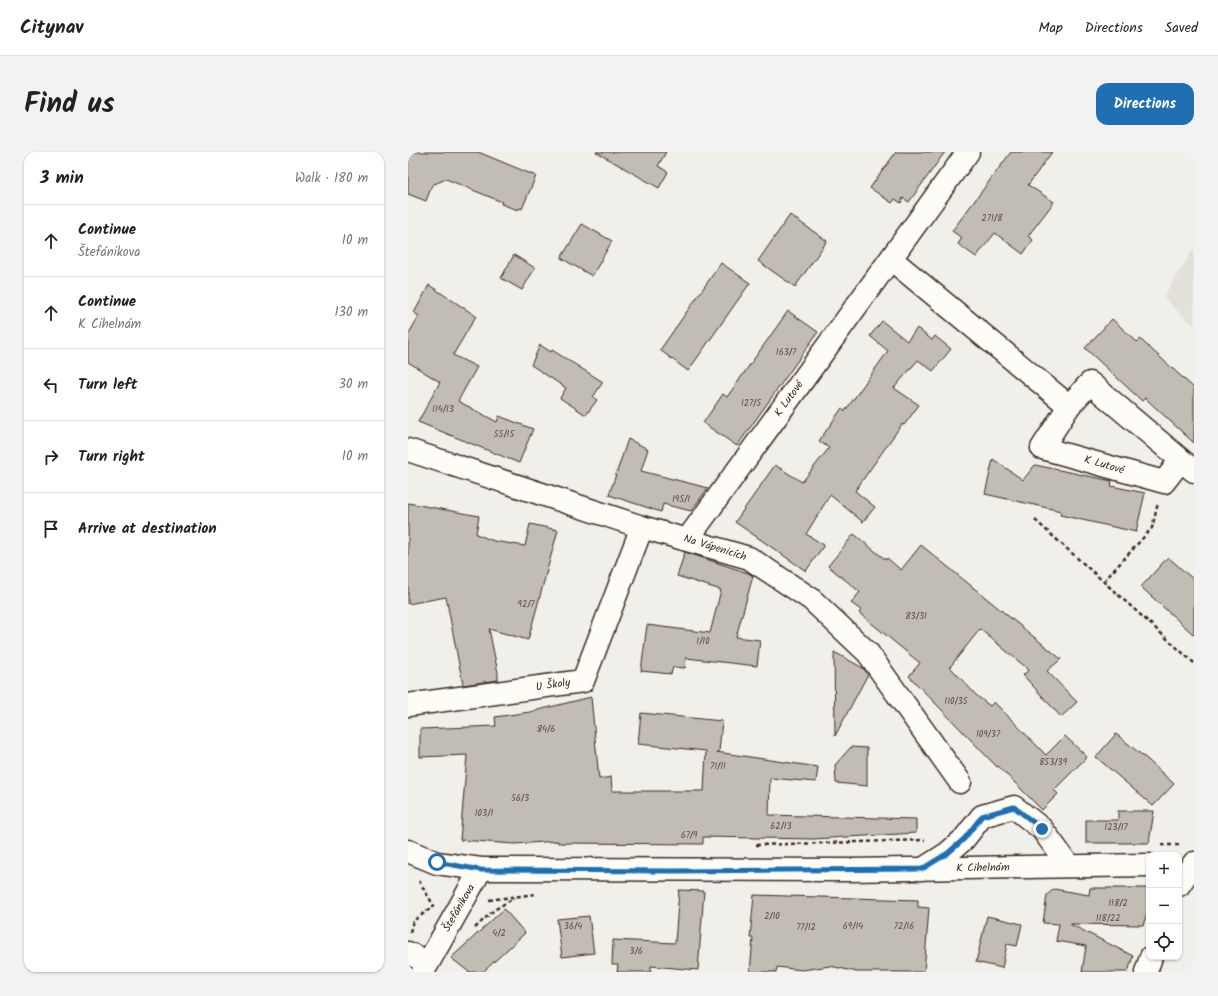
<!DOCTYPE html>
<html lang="en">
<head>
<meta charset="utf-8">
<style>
  :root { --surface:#fff; --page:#f2f2f2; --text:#222; --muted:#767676; --line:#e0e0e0; --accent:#1f6fb2 }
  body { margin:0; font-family:Kalam,sans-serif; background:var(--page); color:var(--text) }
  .controls { position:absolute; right:12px; bottom:12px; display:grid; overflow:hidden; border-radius:8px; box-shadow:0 1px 3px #0004 }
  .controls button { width:36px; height:36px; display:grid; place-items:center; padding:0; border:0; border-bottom:1px solid var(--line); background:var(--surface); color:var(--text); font:20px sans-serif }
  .stop { position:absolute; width:12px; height:12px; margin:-9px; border:3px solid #1f6fb2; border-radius:50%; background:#fff }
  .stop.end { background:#1f6fb2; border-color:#fff; box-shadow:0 1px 4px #0008 }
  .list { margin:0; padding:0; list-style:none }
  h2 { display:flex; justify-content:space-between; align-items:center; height:52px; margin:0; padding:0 16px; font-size:17px }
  h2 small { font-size:13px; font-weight:400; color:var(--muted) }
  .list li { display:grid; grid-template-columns:26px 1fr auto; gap:12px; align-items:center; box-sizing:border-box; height:72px; padding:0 16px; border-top:1px solid var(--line) }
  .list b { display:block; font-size:15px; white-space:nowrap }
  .list p { margin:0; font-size:13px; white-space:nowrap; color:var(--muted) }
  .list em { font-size:13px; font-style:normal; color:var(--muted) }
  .icon { flex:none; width:22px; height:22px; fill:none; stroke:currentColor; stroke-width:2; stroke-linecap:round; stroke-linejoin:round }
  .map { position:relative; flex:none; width:786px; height:820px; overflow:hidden; border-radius:12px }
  header { display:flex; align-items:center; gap:24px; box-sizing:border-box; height:56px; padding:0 20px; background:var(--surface); border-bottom:1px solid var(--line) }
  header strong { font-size:19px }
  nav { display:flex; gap:22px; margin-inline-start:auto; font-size:14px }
  .intro { display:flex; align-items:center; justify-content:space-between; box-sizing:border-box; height:96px; padding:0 24px }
  h1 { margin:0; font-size:28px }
  .button { padding:10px 18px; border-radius:12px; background:var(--accent); color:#fff; font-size:14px; font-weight:700 }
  main { display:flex; gap:24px; padding:0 24px }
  aside { flex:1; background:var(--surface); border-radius:12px; box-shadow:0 1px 3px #0004 }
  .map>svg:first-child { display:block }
</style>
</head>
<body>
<header>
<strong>Citynav</strong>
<nav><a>Map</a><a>Directions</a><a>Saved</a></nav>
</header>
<div class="intro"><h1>Find us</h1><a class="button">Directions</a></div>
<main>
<aside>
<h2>3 min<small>Walk · 180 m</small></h2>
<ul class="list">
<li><svg class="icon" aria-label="ahead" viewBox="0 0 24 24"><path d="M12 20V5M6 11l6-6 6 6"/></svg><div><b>Continue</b><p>Štefánikova</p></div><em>10 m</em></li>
<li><svg class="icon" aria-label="ahead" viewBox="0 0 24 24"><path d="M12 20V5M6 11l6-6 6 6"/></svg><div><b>Continue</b><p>K Cihelnám</p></div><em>130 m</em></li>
<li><svg class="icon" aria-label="left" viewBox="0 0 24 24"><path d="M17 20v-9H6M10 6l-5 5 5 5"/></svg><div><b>Turn left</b></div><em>30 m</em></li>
<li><svg class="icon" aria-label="right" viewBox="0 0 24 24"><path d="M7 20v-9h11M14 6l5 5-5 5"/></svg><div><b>Turn right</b></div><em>10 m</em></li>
<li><svg class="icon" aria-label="arrive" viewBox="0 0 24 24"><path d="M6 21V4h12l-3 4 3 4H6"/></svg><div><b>Arrive at destination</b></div></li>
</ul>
</aside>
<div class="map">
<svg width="786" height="820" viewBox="0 0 786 820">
  <rect width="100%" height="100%" fill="#f1efea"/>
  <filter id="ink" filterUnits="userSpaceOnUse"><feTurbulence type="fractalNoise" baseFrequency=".025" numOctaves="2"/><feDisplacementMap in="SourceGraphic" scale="8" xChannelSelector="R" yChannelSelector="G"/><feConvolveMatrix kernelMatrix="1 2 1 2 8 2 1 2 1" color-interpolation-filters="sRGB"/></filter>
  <g filter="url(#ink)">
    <!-- built -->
    <path fill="#e3e0da" d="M786,96v78l-31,-29z"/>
    <!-- building -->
    <path fill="#c1bcb4" stroke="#3b2a1e" d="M0,0h70l58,24 -14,33 -3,-1 -1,2 -17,-6 1,-2 -56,-23 -14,6 -6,16 -18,-7z
      M188,0h70l-8,14 10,6 -9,16z
      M488,0h49l-36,50 -6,-4 -2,5 -6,-4 -3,4 -22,-15z
      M603,0h41l-24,33 26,17 -26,34 5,4 -10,14 -28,-21 -19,24 -18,-13 4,-6 -10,-7z
      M382,63l37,26 -32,46 -37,-26z
      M174,72l30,17 -20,35 -31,-18z
      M106,103l21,13 -13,22 -21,-12z
      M313,111l29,20 -62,88 -28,-21z
      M21,133l47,31 -23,39 24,12 -19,34 39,21 2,-6 34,13 -14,34 -101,-41 22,-40 -32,-20v-27l11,-19 -5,-3z
      M380,159l30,21 -81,114 -34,-23 20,-29 4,3z
      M704,167l25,23 3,-3 54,49v55l-49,-45 -3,3 -57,-53z
      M474,169l25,20 10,-13 15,12 3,-4 16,13 -18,22 -15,-11 -24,28 25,17 -15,20 -2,-1 -47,67 20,16 -12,15 -33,-27 -24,39 18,11 -18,26 -71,-49 40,-57 27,17 27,-34 -10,-7 23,-33 3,3 43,-60 -18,-15z
      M132,193l11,7 1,-2 51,32 -10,15 4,3 -11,15 -26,-17 6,-10 -35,-23z
      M220,287l20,10 -7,22 67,17 -17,23 -28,-7 -2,8 -52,-17z
      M585,307l30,21 12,-15 77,16 -1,5 34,7 -9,39 -76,-17 1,-4 -76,-17z
      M0,351l71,13 -3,18 18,7 31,5 5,-22 28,6 -30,110 -39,-11 9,44v7l-35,5 -17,-88 -38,7z
      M446,382l32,26 1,-2 14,12 20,-25 140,114 -14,12 30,31 -16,15 -38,-42 6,-5 -49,-41 -30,38 27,29 13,10 4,-4 52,53 19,-19 22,21 -33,33 4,4 -16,16 -44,-44 -1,1 -88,-91 11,-13 -61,-50 2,-3 -10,-7 9,-11 -32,-26z
      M277,400l63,21 5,3 -17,61 24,3 -3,26 -71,-8 -1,10 -12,-1 -2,7 -30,-3 6,-46 63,8 11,-43 -44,-14z
      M760,405l26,23v55l-53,-48z
      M426,500l29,16 5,6 -33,62z
      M183,545l8,82 12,-2 1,14h92l2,-40 -68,-7 3,-31 81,8 -3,31h-3l102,15 -2,15 -46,-4 -1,37 147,4v14l-103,6 -110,-2v7l-145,-1v-2l-44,3 -54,-4 7,-85 -47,2v-28l76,-3 -1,-9 35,-5z
      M708,582l32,26 26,24 -21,22 -57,-49z
      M443,595l16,1v38l-31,-3 -1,-18z
      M710,659h36l-5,32h-63v-23h32z
      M682,736h59v20l-6,17 -73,-1 63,32 -5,16h-46l4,-26 -30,-5 3,-17 -16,-1 4,-28 7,-6 35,6z
      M271,738l25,1 -6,79 -47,-4v6h-34l1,-7h-6l1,-25 62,3z
      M346,743l164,5v7l11,1 -5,64h-67l-27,-6 -28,4 -25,-3 -1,5h-26l3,-34h-3z
      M96,757l21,24 -42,39h-14l-18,-14z
      M181,764l5,37 -32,4 -5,-38z
      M579,764l35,8 -5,22 -10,-2 -5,24 -26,-6z"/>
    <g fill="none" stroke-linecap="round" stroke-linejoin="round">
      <!-- minor casing -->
      <g stroke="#3b2a1e" stroke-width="25">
        <path id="minor" d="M483,107l178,147 21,-23 104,88
          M661,254l-27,42 122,34 17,-22
          M0,298l234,77 107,31 62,41 57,54 92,129
          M279,388l281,-388
          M0,553l175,-24 59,-154
          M0,699l29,12 44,6 369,1 299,-5
          M515,717l25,-16 16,-14 18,-23 32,-9 28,22 27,37
          M771,733l15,-22
          M0,801l19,9
          M15,820l58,-103
          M738,820l5,-15"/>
      </g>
      <!-- path -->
      <path stroke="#3b2a1e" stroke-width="2.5" stroke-dasharray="4 3" stroke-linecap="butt" d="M627,368l159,143
        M696,429l48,-53 6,-25
        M348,693l169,-5
        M753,693h19
        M81,748l47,-6
        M67,776l19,-18 20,-12
        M2,780l3,-11 21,-15 -15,-25"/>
      <!-- minor -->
      <use href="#minor" stroke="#fdfcf7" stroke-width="22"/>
    </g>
  </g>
  <g fill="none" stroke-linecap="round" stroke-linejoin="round" filter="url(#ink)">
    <!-- route -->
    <path stroke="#1f6fb2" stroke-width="5" d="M29,710l44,8 191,1 250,-2 26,-16 16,-14 18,-23 32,-9 28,22"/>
  </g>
  <g text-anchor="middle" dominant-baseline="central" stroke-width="3" stroke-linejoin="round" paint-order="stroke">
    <!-- number labels -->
    <g font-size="9" fill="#5c4e44">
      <text x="584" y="66">271/8</text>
      <text x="378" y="200">163/7</text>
      <text x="343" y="251">127/5</text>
      <text x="35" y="257">114/13</text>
      <text x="96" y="282">55/15</text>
      <text x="273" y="347">195/1</text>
      <text x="118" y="452">92/7</text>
      <text x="508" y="464">83/31</text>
      <text x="295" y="489">1/10</text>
      <text x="548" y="549">110/35</text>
      <text x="138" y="577">84/6</text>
      <text x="580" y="582">109/37</text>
      <text x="645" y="610">853/39</text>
      <text x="310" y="614">71/11</text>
      <text x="112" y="646">56/3</text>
      <text x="76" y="661">103/1</text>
      <text x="373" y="674">62/13</text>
      <text x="708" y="675">123/17</text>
      <text x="281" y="683">67/9</text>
      <text x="710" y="751">118/2</text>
      <text x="364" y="764">2/10</text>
      <text x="700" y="766">118/22</text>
      <text x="165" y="774">36/4</text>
      <text x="445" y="774">69/14</text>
      <text x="496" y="774">72/16</text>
      <text x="398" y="775">77/12</text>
      <text x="91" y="781">4/2</text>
      <text x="228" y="799">3/6</text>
    </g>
    <!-- street labels -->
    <g font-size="11" fill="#3b2a1e" stroke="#fdfcf7">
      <text transform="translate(381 247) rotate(-54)">K Lutové</text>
      <text transform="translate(696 313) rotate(16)">K Lutové</text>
      <text transform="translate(307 396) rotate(17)">Na Vápenicích</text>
      <text transform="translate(145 533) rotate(-8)">U Školy</text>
      <text transform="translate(575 716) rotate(-1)">K Cihelnám</text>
      <text transform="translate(51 756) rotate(-60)">Štefánikova</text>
    </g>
  </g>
</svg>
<div class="controls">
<button>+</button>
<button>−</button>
<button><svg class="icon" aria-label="locate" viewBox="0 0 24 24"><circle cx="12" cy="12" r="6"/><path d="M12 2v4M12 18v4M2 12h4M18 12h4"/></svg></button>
</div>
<div class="stop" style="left:29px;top:710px"></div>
<div class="stop end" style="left:634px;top:677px"></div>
</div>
</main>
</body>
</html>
